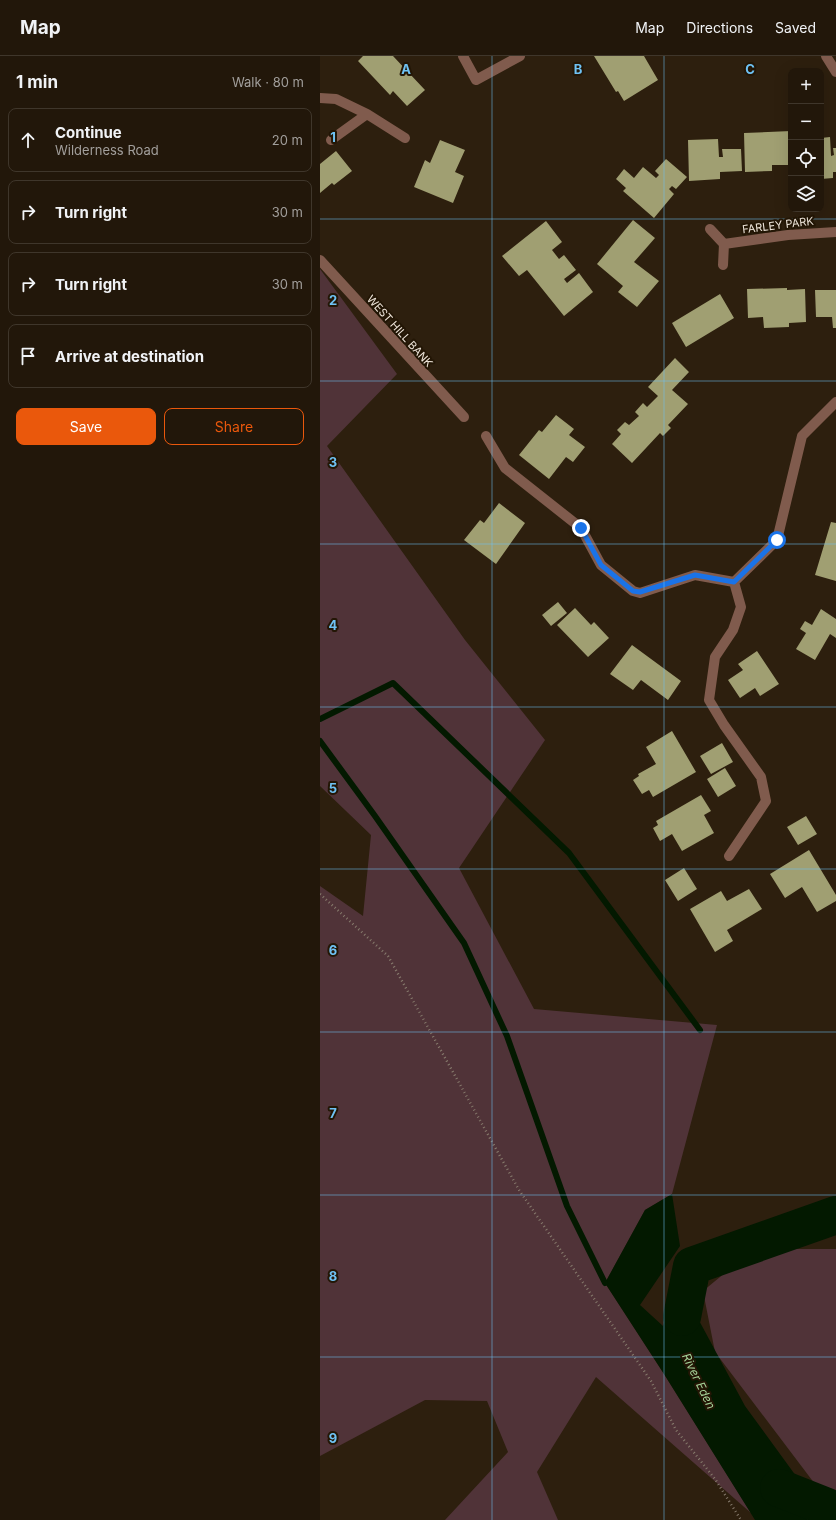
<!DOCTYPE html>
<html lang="en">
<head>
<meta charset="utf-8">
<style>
  :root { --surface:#22170a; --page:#2a2013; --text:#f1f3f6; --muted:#a29f9c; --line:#3f362b; --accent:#ea580c }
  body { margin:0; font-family:Inter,sans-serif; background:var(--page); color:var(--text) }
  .controls { position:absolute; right:12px; top:12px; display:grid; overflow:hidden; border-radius:8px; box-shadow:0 4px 16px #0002 }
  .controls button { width:36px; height:36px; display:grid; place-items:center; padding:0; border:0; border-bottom:1px solid var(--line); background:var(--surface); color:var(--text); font:20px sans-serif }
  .stop { position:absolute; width:12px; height:12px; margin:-9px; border:3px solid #1a73e8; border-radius:50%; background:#fff }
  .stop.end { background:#1a73e8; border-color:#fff; box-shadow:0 1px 4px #0008 }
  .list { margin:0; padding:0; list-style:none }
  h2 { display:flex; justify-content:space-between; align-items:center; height:52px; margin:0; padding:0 16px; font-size:17px }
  h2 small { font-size:13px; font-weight:400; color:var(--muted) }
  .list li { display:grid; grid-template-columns:26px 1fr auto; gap:12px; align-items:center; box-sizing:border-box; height:64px; margin:0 8px 8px; padding:0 8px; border:1px solid var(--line); border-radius:8px }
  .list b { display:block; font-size:15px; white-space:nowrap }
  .list p { margin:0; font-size:13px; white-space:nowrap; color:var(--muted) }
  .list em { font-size:13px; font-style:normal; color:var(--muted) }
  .actions { display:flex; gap:8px; padding:12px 16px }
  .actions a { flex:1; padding:9px 0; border:1px solid var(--accent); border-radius:8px; text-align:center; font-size:14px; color:var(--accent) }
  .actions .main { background:var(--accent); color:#fff }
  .icon { flex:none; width:22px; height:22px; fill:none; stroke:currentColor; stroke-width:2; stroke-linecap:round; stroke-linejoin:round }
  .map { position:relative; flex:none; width:516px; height:1464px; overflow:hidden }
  header { display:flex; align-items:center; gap:24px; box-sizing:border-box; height:56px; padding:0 20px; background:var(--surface); border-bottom:1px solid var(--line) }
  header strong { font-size:19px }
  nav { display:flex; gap:22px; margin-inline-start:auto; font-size:14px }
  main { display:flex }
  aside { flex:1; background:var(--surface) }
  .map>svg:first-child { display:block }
</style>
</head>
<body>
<header>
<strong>Map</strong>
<nav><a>Map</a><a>Directions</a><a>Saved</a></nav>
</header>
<main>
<aside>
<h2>1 min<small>Walk · 80 m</small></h2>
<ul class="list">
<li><svg class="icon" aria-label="ahead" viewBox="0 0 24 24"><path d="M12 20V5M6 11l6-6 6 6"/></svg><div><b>Continue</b><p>Wilderness Road</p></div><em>20 m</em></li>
<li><svg class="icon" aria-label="right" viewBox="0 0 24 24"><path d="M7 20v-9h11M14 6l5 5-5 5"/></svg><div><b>Turn right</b></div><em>30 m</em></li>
<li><svg class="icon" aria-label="right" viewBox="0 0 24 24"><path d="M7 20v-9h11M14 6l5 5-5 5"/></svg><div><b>Turn right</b></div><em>30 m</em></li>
<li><svg class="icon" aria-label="arrive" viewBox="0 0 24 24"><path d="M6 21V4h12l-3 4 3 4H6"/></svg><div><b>Arrive at destination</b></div></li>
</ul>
<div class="actions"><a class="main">Save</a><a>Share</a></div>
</aside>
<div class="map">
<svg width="516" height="1464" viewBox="0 0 516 1464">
  <rect width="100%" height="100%" fill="#2d1f0e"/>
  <!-- green -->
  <path fill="#503338" d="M0,213l77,105 -70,72 138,194 80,100 -86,128 75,141 183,16 -45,169 -27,16 -40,73 59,91 87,139 -155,-136 -59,95 21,48h-113l63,-68 -21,-51 -62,-1 -105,56v-570l43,30 8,-81 -51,-49z
    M434,1193h82v251h-9l-112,-148 -12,-61z"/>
  <!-- water -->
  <path fill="#031900" d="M352,1138l8,52 -40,59 23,21 11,-42 18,-18 -4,34 57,106 51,70 31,31 -20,13h-52l-91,-146 -59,-91 40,-73z"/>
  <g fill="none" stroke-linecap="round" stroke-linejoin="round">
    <!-- stream -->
    <path stroke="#031900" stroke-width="6" d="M0,663l73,-36 176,170 131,177
      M0,685l55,75 89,127 43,93 60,170 38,77"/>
    <!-- river -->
    <path stroke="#031900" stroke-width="38" d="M362,1261l10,-51 144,-51
      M459,1432l48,19 8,6"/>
  </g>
  <!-- building -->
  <path fill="#a09f72" d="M43,0h30l32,34 -18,16 -14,-15 -3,4 -32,-34z
    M274,0h50l14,24 -34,21 -6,-10 -2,1z
    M471,75v34h-19v6l-27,1 -1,-39z
    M510,81l1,19 3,-1 -1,-7h3v24h-3v6l-12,1v-41z
    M398,83l1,18h4l-1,-8h19l1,22 -22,1v7l-31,2 -1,-41z
    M120,84l25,10 -10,22 9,4 -11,27 -39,-16 11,-27 5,3z
    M16,95l16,20 -18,14 -2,-2 -12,10v-29z
    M346,103l21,18 -11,12 -4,-3 -3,3 5,5 -20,24 -31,-27 3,-3 -10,-9 8,-10 10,9 9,-11 13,11 3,-3 -4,-4z
    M313,164l22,18 -21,24 25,19 -22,26 -19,-15 5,-6 -26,-22z
    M226,165l16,21 -10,8 7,9 5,-4 12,15 -12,9 3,4 12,-10 14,19 -29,24 -37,-46 -8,6 -17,-20z
    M467,232v2l18,-1 1,33 -17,1v4l-25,1 -1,-11 -15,1 -1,-29z
    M495,234h21v38h-3l-1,-11h-16z
    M400,238l14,24 -48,29 -14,-24z
    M355,302l14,14 -17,18 16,14 -20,21 3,3 -8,8 -3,-3 -28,30 -20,-19 9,-10 -4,-4 8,-8 4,3 10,-9 -4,-4 8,-9 4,4 11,-11 -10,-9z
    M236,359l18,14 -5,6 16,12 -12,15 -7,-5 -17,22 -30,-24 20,-25 3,2z
    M179,447l26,20 -29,41 -32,-24 16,-20 4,3z
    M511,466l5,1v58l-21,-6z
    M238,546l9,11 -16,13 -9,-11z
    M255,552l16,17 3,-3 15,16 -21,19 -31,-32z
    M501,553l15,10v19l-6,-4 -15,26 -19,-11 10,-16 -6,-4 5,-8 7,4z
    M312,589l49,36 -13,19 -27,-20 -8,10 -23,-16z
    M437,595l22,33 -19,12 -5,-8 -15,10 -12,-18 15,-10 -5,-6z
    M352,675l24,41 -43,25 -4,-7 -7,4 -9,-14 6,-4 -1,-2 18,-10 -10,-17z
    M402,687l11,19 -22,12 -11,-18z
    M405,712l11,18 -18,11 -11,-18z
    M381,739l10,16 -7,4 10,18 -32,18 -10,-17 -12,7 -7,-13 5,-3 -2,-4z
    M486,760l11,18 -19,11 -11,-18z
    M489,794l27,45v6l-19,11 -15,-25 -17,11 -15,-24z
    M364,812l13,21 -19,12 -13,-21z
    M429,833l13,20 -35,21 6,11 -18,11 -25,-43 31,-18 6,10z"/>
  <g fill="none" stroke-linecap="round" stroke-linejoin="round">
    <!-- path -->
    <path stroke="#877b6d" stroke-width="2.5" stroke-dasharray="1 3" stroke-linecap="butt" d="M0,838l68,62 131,234 132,191 25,49 39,49 26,41"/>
    <!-- minor -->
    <path stroke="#805b4d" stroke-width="10" d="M143,0l13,24 44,-24
      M506,0l10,16
      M0,42l16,1 31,15 38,24
      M11,84l36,-26
      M390,173l14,15 64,-9 48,-3
      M0,204l144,157
      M403,209l1,-21
      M166,380l19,32 76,60 20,37 32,26 7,2 55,-18 39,7
      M414,526l43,-42 25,-104 34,-34
      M409,800l37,-55 -5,-24 -37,-52 -15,-25 6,-43 18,-27 8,-23 -7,-25"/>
  </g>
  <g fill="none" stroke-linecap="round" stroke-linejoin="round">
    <!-- route -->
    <path stroke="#1a73e8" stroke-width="5" d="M261,472l20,37 32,26 7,1 55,-17 39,7 43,-42"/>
  </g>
  <!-- grid -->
  <path fill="none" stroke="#6fc2f4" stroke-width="1" stroke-opacity="0.55" d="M172,0v1464M344,0v1464M0,163h516M0,325h516M0,488h516M0,651h516M0,813h516M0,976h516M0,1139h516M0,1301h516"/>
  <g text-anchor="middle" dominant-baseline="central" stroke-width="4" stroke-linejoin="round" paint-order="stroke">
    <!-- street labels -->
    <g font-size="11" fill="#f0e7dc" stroke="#231605">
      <text transform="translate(458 169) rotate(-7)">FARLEY PARK</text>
      <text transform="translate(80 275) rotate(48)">WEST HILL BANK</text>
    </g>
    <!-- water labels -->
    <g font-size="12" font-style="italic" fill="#a6d39a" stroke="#231605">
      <text transform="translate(379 1325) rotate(64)">River Eden</text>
    </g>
  </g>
  <g font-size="13" text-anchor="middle" font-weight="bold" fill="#6fc2f4" stroke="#231605" stroke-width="4" stroke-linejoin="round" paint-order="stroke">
    <text x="86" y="18">A</text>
    <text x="258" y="18">B</text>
    <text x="430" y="18">C</text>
    <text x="13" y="86">1</text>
    <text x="13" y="249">2</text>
    <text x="13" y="411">3</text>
    <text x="13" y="574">4</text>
    <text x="13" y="737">5</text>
    <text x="13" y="899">6</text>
    <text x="13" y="1062">7</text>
    <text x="13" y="1225">8</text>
    <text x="13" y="1387">9</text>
  </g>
</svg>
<div class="controls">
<button>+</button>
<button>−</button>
<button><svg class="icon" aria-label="locate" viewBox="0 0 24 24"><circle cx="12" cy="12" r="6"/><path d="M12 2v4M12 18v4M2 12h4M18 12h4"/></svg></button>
<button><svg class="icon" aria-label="layers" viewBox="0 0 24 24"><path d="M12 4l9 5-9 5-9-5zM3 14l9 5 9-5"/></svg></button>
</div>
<div class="stop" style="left:457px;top:484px"></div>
<div class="stop end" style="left:261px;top:472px"></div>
</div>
</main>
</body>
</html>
